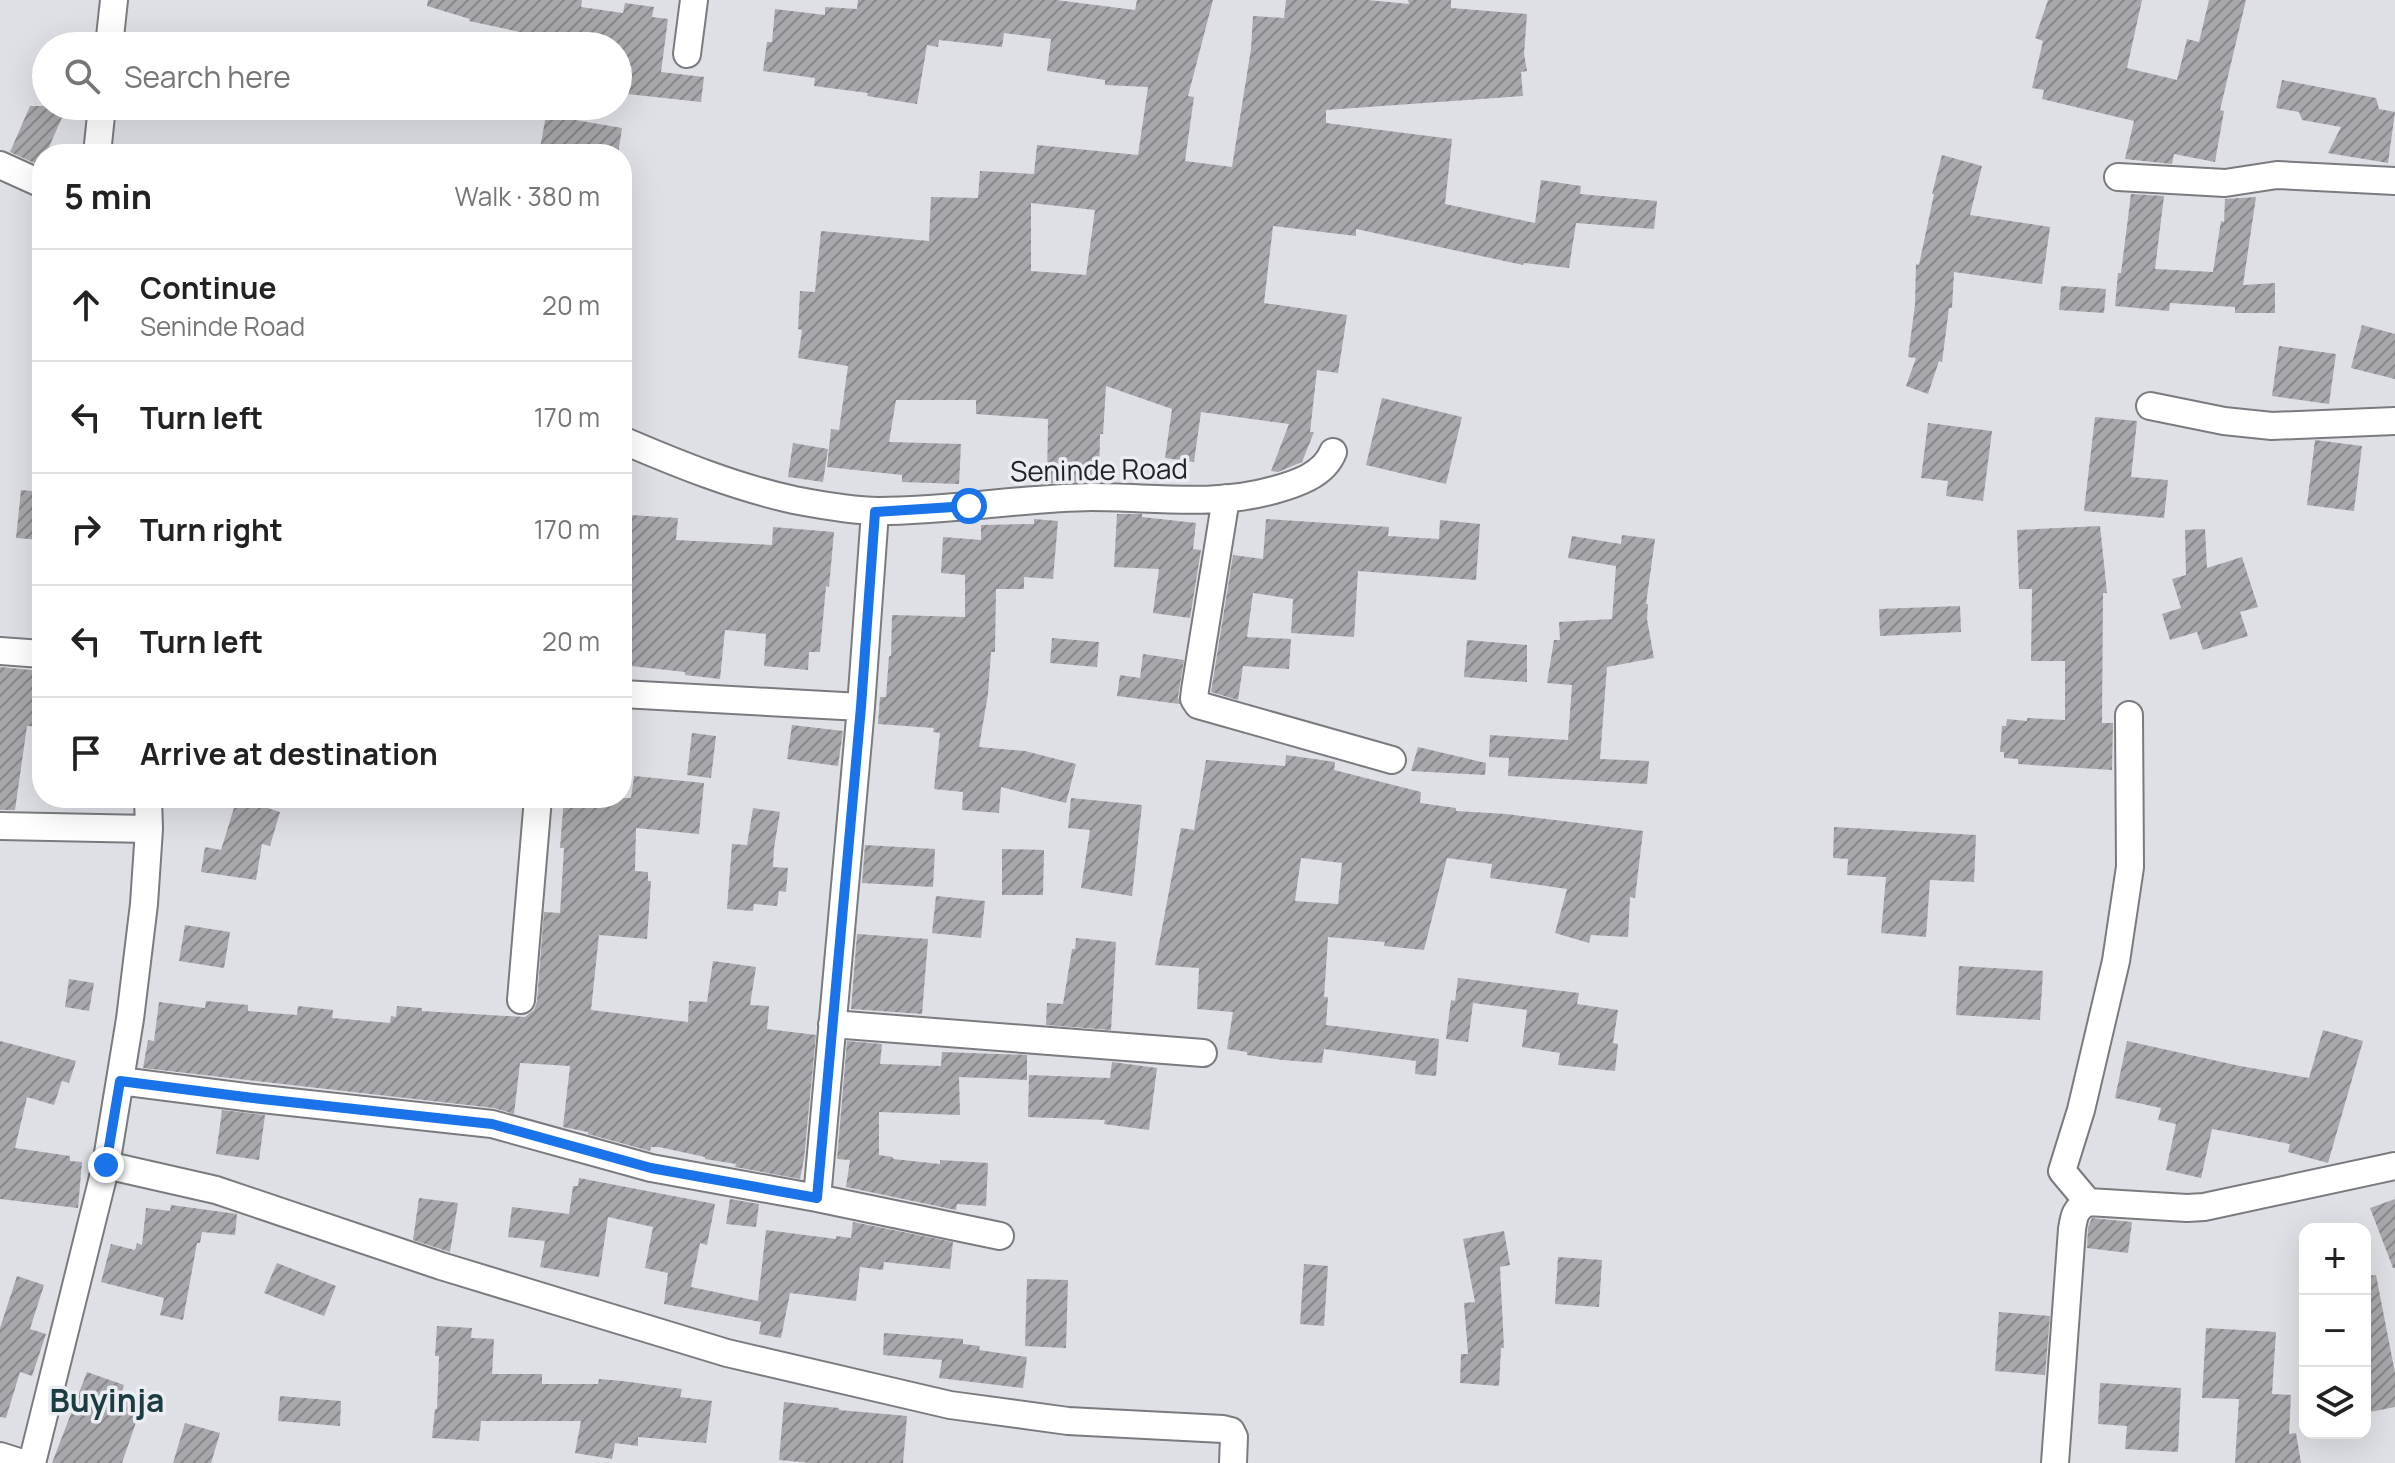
<!DOCTYPE html>
<html lang="en">
<head>
<meta charset="utf-8">
<style>
  :root { --surface:#fff; --page:#f2f2f2; --text:#222; --muted:#767676; --line:#e0e0e0 }
  body { margin:0; font-family:Manrope,sans-serif; background:var(--page); color:var(--text) }
  .controls { position:absolute; right:24px; bottom:24px; display:grid; overflow:hidden; border-radius:16px; box-shadow:0 8px 32px #0002 }
  .controls button { width:72px; height:72px; display:grid; place-items:center; padding:0; border:0; border-bottom:2px solid var(--line); background:var(--surface); color:var(--text); font:40px sans-serif }
  .stop { position:absolute; width:24px; height:24px; margin:-18px; border:6px solid #1a73e8; border-radius:50%; background:#fff }
  .stop.end { background:#1a73e8; border-color:#fff; box-shadow:0 2px 8px #0008 }
  .list { margin:0; padding:0; list-style:none }
  h2 { display:flex; justify-content:space-between; align-items:center; height:104px; margin:0; padding:0 32px; font-size:34px }
  h2 small { font-size:26px; font-weight:400; color:var(--muted) }
  .list li { display:grid; grid-template-columns:52px 1fr auto; gap:24px; align-items:center; box-sizing:border-box; height:112px; padding:0 32px; border-top:2px solid var(--line) }
  .list b { display:block; font-size:30px; white-space:nowrap }
  .list p { margin:0; font-size:26px; white-space:nowrap; color:var(--muted) }
  .list em { font-size:26px; font-style:normal; color:var(--muted) }
  .icon { flex:none; width:44px; height:44px; fill:none; stroke:currentColor; stroke-width:2; stroke-linecap:round; stroke-linejoin:round }
  .map { position:relative; flex:none; width:2395px; height:1463px; overflow:hidden }
  .search { position:absolute; background:var(--surface); box-shadow:0 8px 32px #0002; left:32px; top:32px; width:600px; height:88px; display:flex; align-items:center; gap:20px; box-sizing:border-box; padding:0 28px; border-radius:44px; color:var(--muted); font-size:30px }
  .panel { position:absolute; background:var(--surface); box-shadow:0 8px 32px #0002; left:32px; top:144px; width:600px; height:664px; border-radius:32px }
  .map>svg:first-child { display:block }
</style>
</head>
<body>
<div class="map">
<svg width="2395" height="1463" viewBox="0 0 2395 1463">
  <defs>
    <pattern id="building-hatch" width="6" height="6" patternUnits="userSpaceOnUse" patternTransform="scale(2)"><rect width="6" height="6" fill="#a8a8ac"/><path d="M-1 1l2-2M0 6l6-6M5 7l2-2" fill="none" stroke="#88888c"/></pattern>
  </defs>
  <rect width="100%" height="100%" fill="#dee0e5"/>
  <!-- building -->
  <path fill="url(#building-hatch)" fill-rule="evenodd" d="M428,0h154l-1,7 42,6 2,-10 29,4 -2,10 16,2 -7,53 43,5 -3,25 -83,-9v-47l-71,-2 1,-6 -79,-17 1,-2 -43,-13z
    M858,0h198l79,10 2,-10h76l-25,96 6,1 -9,64 47,6 19,-118 2,-33 31,2 2,-18h82l41,4 -1,-4h43v8l76,6 -3,40 3,17 -6,1 2,24 -197,14v13l126,16 -7,65 90,19 6,-43 40,6 -1,8 77,7 -3,28 -78,-6 -7,45 -45,-5 -1,2 -167,-36v7l-83,-10 -9,77 83,12 -9,58 -21,-3 -7,62h4l-12,30 -24,10 -7,-1 18,-47 -88,-12 -7,50 -29,-4 7,-49 -66,-23 -3,48h-3l-1,47 -52,2 1,-64 -72,-5v-14h-80l-7,42 72,2 -2,40 -57,-2v-7l-75,-8 4,-38 8,1 9,-64 -50,-8 4,-28 -4,-1 2,-38 15,1 6,-61 108,10 2,-44 47,1 2,-27 54,3 3,-29 101,10 10,-68 -43,-2v-5l-58,-9 4,-32 -47,-6 -2,14 -63,-7 -1,7 -11,-2 -10,59 -50,-8 1,-3 -54,-7 1,-8 -52,-7 4,-29h5l3,-33 50,6v-8l32,2zM1031,203l64,7 -9,65 -55,-4z
    M2048,0h94l-15,68 50,12 10,-41 12,3 10,-42h37l-26,110 4,1 -9,51 -41,-8 -2,10 -47,-5 9,-38 -92,-22 2,-9 -12,-2 11,-47 -8,-3z
    M2282,80l94,18 3,11 16,3 -7,51 -60,-10 13,-26 -39,-7 -3,-8 -23,-4z
    M30,106h37l-21,48h-4l-1,12 -31,-14z
    M546,115l76,13 -4,26h-79z
    M1942,155l40,11 -12,49 80,12 -8,57 -88,-12 -2,36h-3l-7,54 -3,-1 -11,33 -22,-8 10,-28 -8,-1 7,-52 1,-41 3,1 15,-71h-2z
    M2131,194l33,2 -9,73 58,3 8,-51 3,1 1,-23 31,-2 -13,88 32,-2v30h-40v-6l-65,-4 -1,8 -54,-5 3,-33h3z
    M2061,286l45,3 -2,24 -45,-3z
    M2362,325l33,9v45l-44,-11z
    M2279,346l57,8 -7,50 -57,-8z
    M1382,398l80,19 -16,67 -80,-19z
    M2095,417l42,4 -6,56 37,3 -4,38 -80,-7z
    M1928,423l64,8 -9,70 -37,-5 2,-15 -27,-3z
    M2315,440l47,6 -8,65 -47,-6z
    M793,443l35,6 -5,33 -35,-5z
    M21,490l21,2v48l-26,-2z
    M1117,514h25v3l54,6 -3,26 8,1 -11,68 -37,-5 6,-44 -45,-2z
    M631,515l47,3 -2,22 96,5 1,-18 61,5 -5,55 -3,-1 -6,66h-11l-1,18 -44,-4 2,-32 -41,-4 -5,49 -35,-4v-3l-63,-7v-62h4z
    M1034,519l24,2 -5,58 -29,-2v12h-28l-1,63h-4l-3,42 -9,53 46,4 51,13 -10,39 -65,-16 -2,26 -37,-3 1,-18 -29,-3 6,-56 -7,-1 1,-4 -56,-4 2,-27h6l3,-41h2l1,-41 73,2v-42l-24,-2 2,-36 38,3v-15l53,-1z
    M1266,519l123,8 -1,9 51,3 1,-19 40,4 -4,56 -118,-9 -4,66 -63,-4 2,-34 -40,-6 -6,44 44,2 -2,30 -46,-3 -5,34 -27,-8 22,-137 30,4z
    M2100,526l7,67h-4l-1,130h11l-1,47 -94,-6v-5l-14,-1v-6h-4l2,-26h4l1,-7 20,2v-3l38,2v-59h-34l1,-72h-13l-2,-59z
    M2205,529l2,39 35,-11 16,50 -18,5 8,24 -45,14 -6,-18 -27,8 -8,-26 19,-6 -9,-29 14,-4 -1,-45z
    M1622,535l33,4 -9,65h2l-1,15 7,39 -47,9 -7,92 49,2 -2,23 -139,-8 1,-18 -20,-1 1,-22 78,5 4,-55 -25,-2 7,-43h6l-1,-18 53,-3 4,-53 -48,-8 4,-22 49,8z
    M1960,606l1,26 -81,4 -1,-27z
    M1052,638l47,4 -2,25 -47,-4z
    M1467,640l60,5v37l-63,-5z
    M1143,654l41,6 -6,37 2,7 -63,-8 3,-21 20,3z
    M0,667l42,4v56l-15,-1 -12,84h-15z
    M792,725l51,6 -5,35 -51,-7z
    M692,733l24,3 -5,42 -24,-3z
    M1418,747l68,16 -1,12 -74,-4z
    M1286,755l49,7 -1,8 87,22 -1,11 36,5v3l50,3 137,17 -8,67 -5,-1 -2,40 -37,-2 -2,8 -34,-10 12,-44 -77,-11 2,-14 -45,-6 -23,92 -40,-4 1,-4 -57,-5 -4,60h4l-2,28 113,14 -3,37 -21,-2 1,-13 -92,-12 -2,14 -40,-3 -35,-5v-3l-20,-3 6,-37 -36,-3 2,-41 -44,-3 26,-137 13,2 12,-70 79,6zM1301,858l41,5 -4,41 -43,-3z
    M634,776l70,7 -5,51 -63,-6 -1,43 13,1v9h3l-4,58 -48,-4 -8,75 97,12 1,-21 18,1 6,-41 43,6 -6,38 19,1 -2,23 49,6 -12,124 -4,20 -65,-12 1,-3 -31,-5v-2l-46,-10h-8l-1,4 -62,-17v-2l-25,-5 7,-61 -50,-3 -6,51 -20,-6 -351,-40 5,-28 6,1 5,-39 46,6 1,-7 42,4v6l49,4 1,-9 35,4 -1,8 58,5 1,-7 5,1 1,-11 25,2v3l103,6 9,-7 3,-9 7,-89 16,1 4,-65h-4l4,-50h67z
    M237,798l43,14 -10,34 -8,-2 -6,36 -55,-8 4,-25 16,3z
    M1071,798l71,7 -10,91 -51,-8 9,-58 -22,-2z
    M753,808l27,4 -6,36 -1,19 15,1 -2,24 -7,-1 -2,15 -23,-2 -1,7 -26,-2 5,-65 15,1z
    M1834,827l142,8 -2,47 -44,-2 -4,57 -45,-4 5,-56 -39,-2 1,-16 -15,-1z
    M865,845l70,4 -2,38 -71,-4z
    M1002,849l42,1 -1,45h-41z
    M936,896l49,5 -4,37 -49,-5z
    M185,925l45,7 -6,36 -45,-7z
    M857,934l71,5 -6,75 -71,-5z
    M1076,938l40,4 -5,88 -65,-5 1,-22 16,1 9,-55h3z
    M1959,966l84,5 -3,49 -84,-5z
    M1458,978l121,15 -2,11 41,6 -5,33 5,1 -3,27 -57,-6 2,-12 -38,-6 5,-37 -54,-7 -5,39 -22,-3 5,-39 4,1z
    M69,979l25,4 -5,28 -24,-4z
    M2323,1030l40,11 -35,122 -40,-11 2,-8 -78,-15 -11,49 -35,-8 10,-46 -18,-4 3,-12 -46,-10 12,-57 113,25 69,12z
    M0,1041l76,20 -7,22 -7,-2 -8,24 -27,-8 -12,51 55,8v5l12,1 -4,46 -78,-9z
    M847,1041l35,3 -2,20 61,2 1,-14 85,3v25l-68,-3 1,38 -81,-3v43l14,2v2l47,5v-4l48,3 -2,43 -29,-2 -1,6 -110,-23 4,-27 -13,-1z
    M1112,1062l45,6 -8,62 -45,-6 1,-4 -77,-3 1,-42 81,3z
    M222,1110l43,5 -6,45 -43,-6z
    M579,1178l136,26 -8,41 -7,-2 -9,44 67,14 8,-71 70,9v-3l15,2 2,-16 100,20 -3,27 -66,-7 -1,8 -23,-3 -4,34 -66,-8 -9,45 -22,-4 2,-12 -97,-18 4,-31 -23,-5 8,-41 -45,-10 -9,60 -59,-10 5,-26 -37,-4 4,-30 57,7 4,-28h5z
    M419,1198l39,5 -8,49 -37,-12z
    M730,1199l29,5 -3,23 -30,-3z
    M2395,1199v69h-2l-23,-60z
    M171,1205l66,9 -2,21 -33,-3 -2,11h-3l-14,77 -23,-5 4,-17 -63,-16 10,-38 24,6 2,-7 5,2 4,-37 24,3z
    M2092,1218l40,4 -4,31 -41,-5 1,-21z
    M1504,1231l6,34 -10,2 4,81h-3l-2,38 -39,-3 1,-29h7l-4,-51 11,-1 -12,-63z
    M1558,1257l44,3 -3,47 -44,-3z
    M277,1263l59,23 -12,30 -60,-23z
    M1304,1264l24,2 -4,60 -24,-2z
    M2376,1275l19,98v34l-30,6v-137z
    M17,1276l27,9 -14,44 16,5 -14,42 -12,-4 -14,46 -6,-1v-89z
    M1027,1279l41,1 -2,68 -41,-2z
    M1999,1312l51,4 -5,59 -50,-4z
    M437,1326l35,2 -1,10 23,1 -2,35h50v10h56l1,-5 23,2 60,8 -2,8 32,4 -6,42 -68,-6v9l-23,-3 -3,16 -37,-6 6,-32h-100l-2,20 -47,-3 3,-29h2l2,-53h-4z
    M2206,1328l70,4 -4,62 19,1 -2,39 7,-1 5,30h-66l4,-64 -37,-1z
    M884,1333l79,6v5l17,2 -1,4 48,7 -4,31 -84,-10 3,-18 -59,-5z
    M87,1372l37,13 -3,9 22,8 -21,61h-70z
    M2100,1383l81,5 -3,64 -53,-3 2,-23 -29,-2z
    M280,1396l61,5 -1,25 -62,-5z
    M784,1402l55,6v2l68,6 -4,47h-93l-31,-3z
    M185,1423l35,10 -9,30h-38z"/>
  <g fill="none" stroke-linecap="round" stroke-linejoin="round">
    <!-- minor casing -->
    <g stroke="#797b7f" stroke-width="30">
      <path id="minor" d="M109,46l5,-46
        M687,54l7,-54
        M97,154l5,-48
        M0,165l42,19
        M2118,177l107,6 52,-8 118,6
        M2150,406l74,15 48,5 123,-5
        M622,440c56,24 113,47 172,60 26,5 60,11 85,11 71,0 142,-13 213,-14 60,0 123,10 182,-7 22,-6 50,-15 59,-38
        M1226,498l-31,192 -1,9 4,6 194,55
        M0,651l42,3
        M622,694l239,13
        M0,826l149,3
        M521,1000l17,-202
        M832,1024l371,29
        M120,1081l133,17 239,26 159,44 166,30 183,38
        M106,1165l110,25 225,76 286,87 223,52 118,16 155,8 8,2 3,6 -1,26
        M817,1198l44,-491 14,-195
        M2088,1202l-26,-31 19,-61 35,-149 14,-94 -1,-152
        M0,1456l22,7
        M32,1463l74,-298 24,-146 14,-115 5,-75 -1,-31
        M2055,1463l17,-234c2,-13 3,-20 16,-27l99,6 17,-1 191,-41"/>
    </g>
    <!-- minor -->
    <use href="#minor" stroke="#fff" stroke-width="26"/>
  </g>
  <g fill="none" stroke-linecap="round" stroke-linejoin="round">
    <!-- route -->
    <path stroke="#1a73e8" stroke-width="10" d="M106,1165l14,-84 133,17 239,26 159,44 166,30 44,-491 14,-195 94,-6"/>
  </g>
  <g text-anchor="middle" dominant-baseline="central" stroke-width="7" stroke-linejoin="round" paint-order="stroke">
    <!-- street labels -->
    <g font-size="28" fill="#222325" stroke="#ebedf2">
      <text transform="translate(1099 469) rotate(-1)">Seninde Road</text>
    </g>
    <!-- quarter labels -->
    <g font-size="32" font-weight="bold" fill="#1b3c41" stroke="#ebedf2">
      <text x="107" y="1400">Buyinja</text>
    </g>
  </g>
</svg>
<div class="controls">
<button>+</button>
<button>−</button>
<button><svg class="icon" aria-label="layers" viewBox="0 0 24 24"><path d="M12 4l9 5-9 5-9-5zM3 14l9 5 9-5"/></svg></button>
</div>
<div class="stop" style="left:969px;top:506px"></div>
<div class="stop end" style="left:106px;top:1165px"></div>
<div class="search"><svg class="icon" aria-label="search" viewBox="0 0 24 24"><circle cx="10" cy="10" r="6"/><path d="M15 15l6 6"/></svg>Search here</div>
<section class="panel">
<h2>5 min<small>Walk · 380 m</small></h2>
<ul class="list">
<li><svg class="icon" aria-label="ahead" viewBox="0 0 24 24"><path d="M12 20V5M6 11l6-6 6 6"/></svg><div><b>Continue</b><p>Seninde Road</p></div><em>20 m</em></li>
<li><svg class="icon" aria-label="left" viewBox="0 0 24 24"><path d="M17 20v-9H6M10 6l-5 5 5 5"/></svg><div><b>Turn left</b></div><em>170 m</em></li>
<li><svg class="icon" aria-label="right" viewBox="0 0 24 24"><path d="M7 20v-9h11M14 6l5 5-5 5"/></svg><div><b>Turn right</b></div><em>170 m</em></li>
<li><svg class="icon" aria-label="left" viewBox="0 0 24 24"><path d="M17 20v-9H6M10 6l-5 5 5 5"/></svg><div><b>Turn left</b></div><em>20 m</em></li>
<li><svg class="icon" aria-label="arrive" viewBox="0 0 24 24"><path d="M6 21V4h12l-3 4 3 4H6"/></svg><div><b>Arrive at destination</b></div></li>
</ul>
</section>
</div>
</body>
</html>
